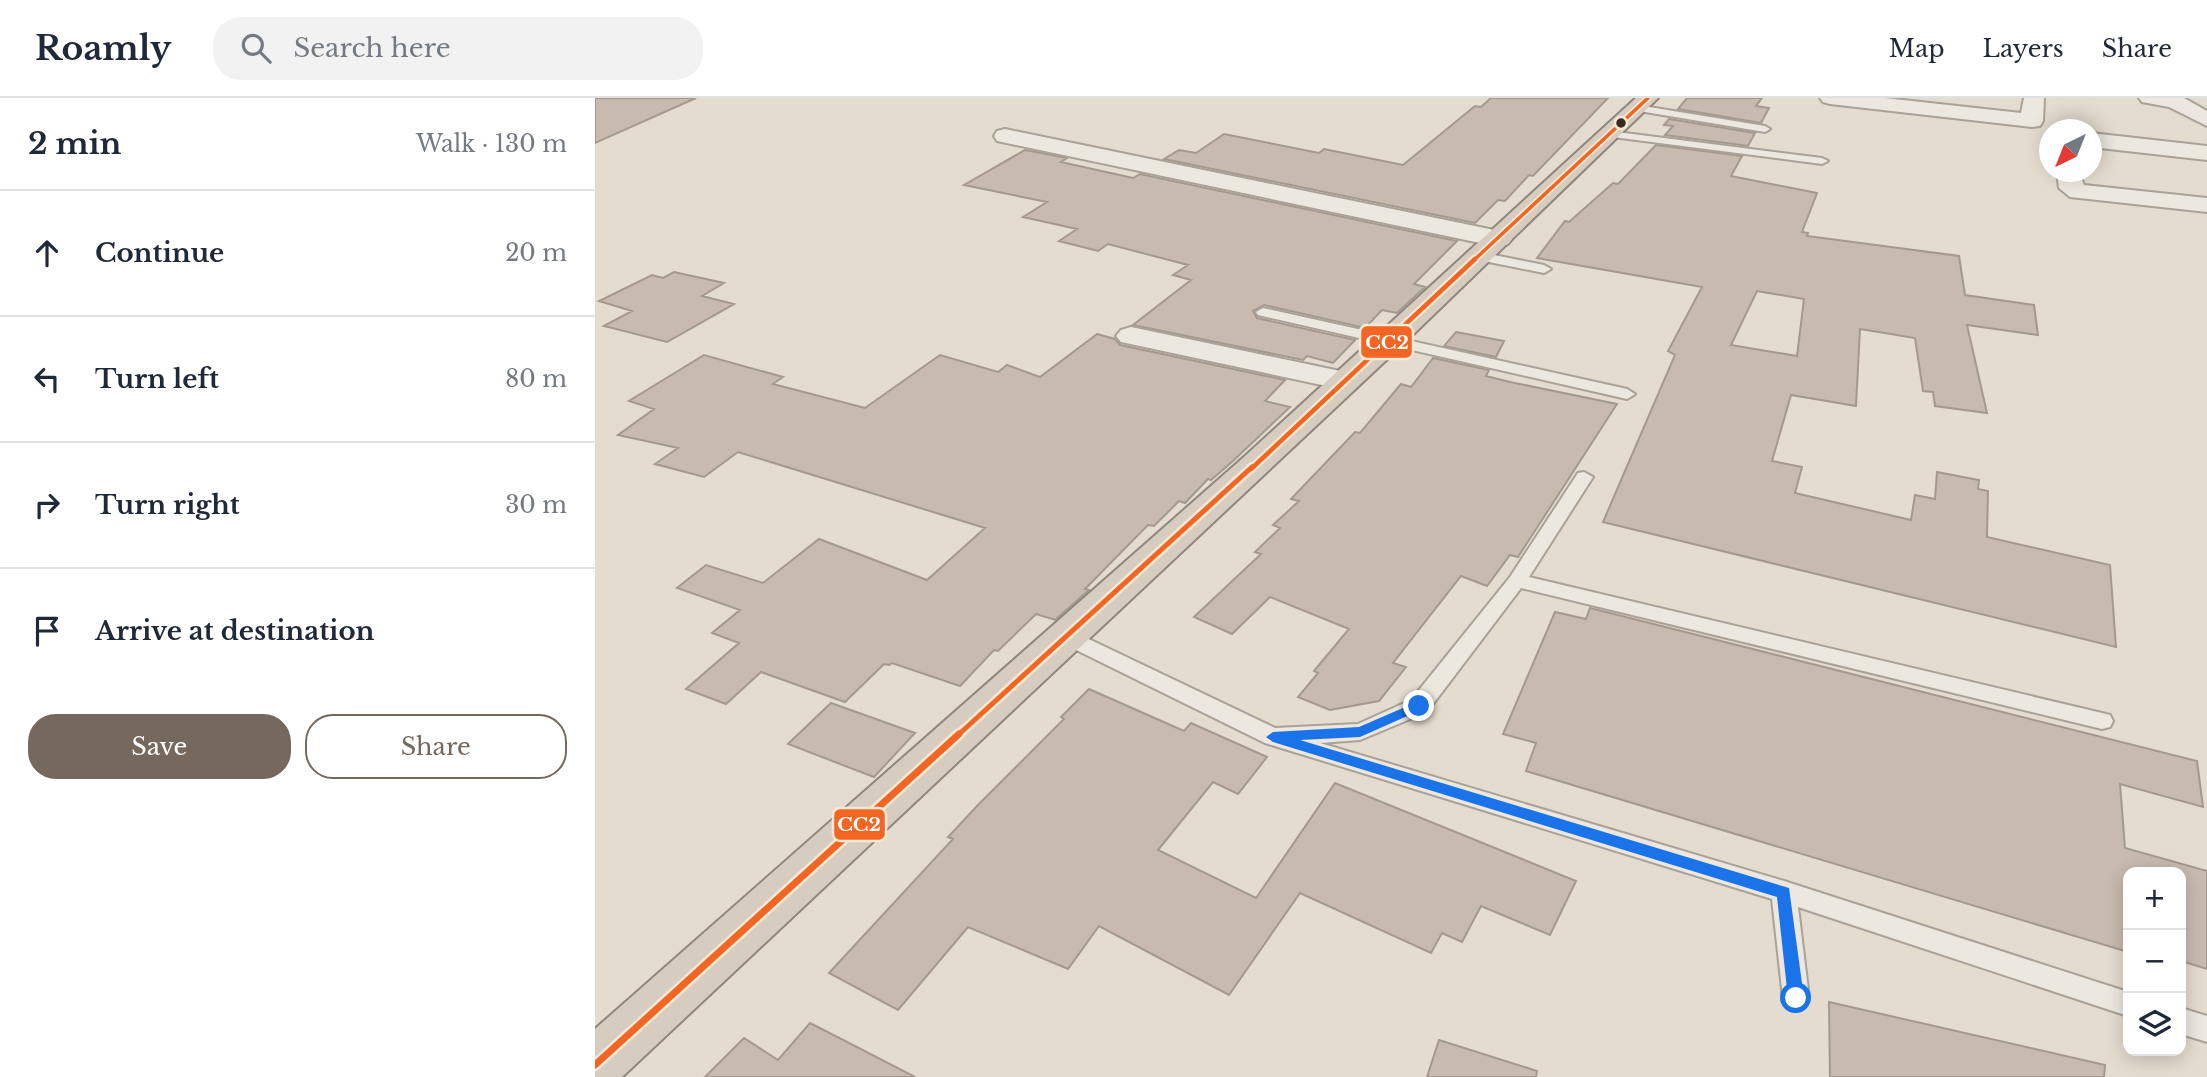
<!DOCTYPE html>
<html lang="en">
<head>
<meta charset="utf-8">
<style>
  :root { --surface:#fff; --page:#f2f2f3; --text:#1f2937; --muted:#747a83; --line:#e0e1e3; --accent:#75685c }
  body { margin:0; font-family:"Libre Baskerville",serif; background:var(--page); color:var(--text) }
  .controls { position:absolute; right:21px; bottom:21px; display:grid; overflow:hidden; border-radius:14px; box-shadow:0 4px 18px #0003 }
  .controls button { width:63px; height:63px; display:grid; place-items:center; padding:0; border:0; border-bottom:2px solid var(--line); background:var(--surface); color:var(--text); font:35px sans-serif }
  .compass { position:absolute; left:1444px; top:21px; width:63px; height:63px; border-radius:50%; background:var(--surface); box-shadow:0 4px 18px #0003; rotate:223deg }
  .stop { position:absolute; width:21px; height:21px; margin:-16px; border:5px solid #1a73e8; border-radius:50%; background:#fff }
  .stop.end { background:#1a73e8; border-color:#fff; box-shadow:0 2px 7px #0008 }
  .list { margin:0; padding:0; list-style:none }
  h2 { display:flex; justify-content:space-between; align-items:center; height:91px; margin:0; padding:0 28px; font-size:30px }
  h2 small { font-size:23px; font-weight:400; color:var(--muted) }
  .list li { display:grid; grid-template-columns:46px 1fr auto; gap:21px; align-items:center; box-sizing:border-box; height:126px; padding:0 28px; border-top:2px solid var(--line) }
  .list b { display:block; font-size:26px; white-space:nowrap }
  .list em { font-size:23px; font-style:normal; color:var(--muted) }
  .actions { display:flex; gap:14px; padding:21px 28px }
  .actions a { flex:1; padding:16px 0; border:2px solid var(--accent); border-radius:28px; text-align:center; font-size:24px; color:var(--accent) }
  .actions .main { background:var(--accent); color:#fff }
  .icon { flex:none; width:38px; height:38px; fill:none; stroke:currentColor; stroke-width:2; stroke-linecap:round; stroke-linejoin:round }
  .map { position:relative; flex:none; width:1612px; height:979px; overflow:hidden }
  header { display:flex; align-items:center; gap:42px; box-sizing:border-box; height:98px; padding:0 35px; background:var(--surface); border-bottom:2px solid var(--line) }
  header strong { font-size:33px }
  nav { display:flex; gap:38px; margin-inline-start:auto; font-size:24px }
  .search { width:490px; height:63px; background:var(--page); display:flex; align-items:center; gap:18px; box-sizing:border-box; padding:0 24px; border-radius:28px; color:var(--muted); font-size:26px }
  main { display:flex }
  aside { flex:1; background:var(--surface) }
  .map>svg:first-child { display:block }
</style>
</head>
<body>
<header>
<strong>Roamly</strong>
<div class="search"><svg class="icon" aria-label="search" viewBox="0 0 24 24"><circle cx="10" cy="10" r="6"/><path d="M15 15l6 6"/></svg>Search here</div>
<nav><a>Map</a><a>Layers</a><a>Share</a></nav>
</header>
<main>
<aside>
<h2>2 min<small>Walk · 130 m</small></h2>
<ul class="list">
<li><svg class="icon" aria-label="ahead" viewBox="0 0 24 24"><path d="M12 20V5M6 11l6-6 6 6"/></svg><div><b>Continue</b></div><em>20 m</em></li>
<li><svg class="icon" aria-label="left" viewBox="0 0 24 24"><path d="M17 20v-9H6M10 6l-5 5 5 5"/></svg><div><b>Turn left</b></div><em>80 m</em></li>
<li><svg class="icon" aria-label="right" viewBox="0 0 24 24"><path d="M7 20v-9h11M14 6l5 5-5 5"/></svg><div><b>Turn right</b></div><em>30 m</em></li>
<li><svg class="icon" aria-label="arrive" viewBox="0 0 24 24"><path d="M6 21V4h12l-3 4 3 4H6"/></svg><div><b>Arrive at destination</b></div></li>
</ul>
<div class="actions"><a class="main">Save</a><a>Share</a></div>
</aside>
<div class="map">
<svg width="1612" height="979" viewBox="0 0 1612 979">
  <rect width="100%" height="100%" fill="#e4dcce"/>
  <!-- building -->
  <path fill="#c8baaf" stroke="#a5988d" stroke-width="2" fill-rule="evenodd" d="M0,0h101l-101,45z
    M896,0h117l-75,78 -4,-1 -24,26 -7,-1 -23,23 -311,-64 15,-9 17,3 28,-19 95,19 5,-4 79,16 72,-59 6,1z
    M1092,0h75l-6,8 13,2 -8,15 -83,-14z
    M1074,21l86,14 -7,13 -83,-11 8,-9 -9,-1z
    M1061,47l86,11 -11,20 86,17 -15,39 6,1 -1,3 152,20 6,39 69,10 4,30 -71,-10 20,88 -52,-7 -2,-14 -10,-1 -8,-53 -55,-9 -4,77 -65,-11 -19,66 30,6 -7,26 116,27 4,-25 20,4 2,-27 42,8 -1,9 10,2 -1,46 123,28 6,82 -513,-125 72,-167 -7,-4 34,-64 -165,-29 28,-37 4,1 44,-39 5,1zM1162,193l47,8 -7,57 -66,-11z
    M430,52l42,8 -6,4 72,16 7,-4 317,67 -43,43 11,3 -28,26 -15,-3 -17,18 -101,-23 -11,6 4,7 98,22 -22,23 -26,-7 -4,4 -170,-35 58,-45 -18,-5 15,-10 -80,-21 -10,7 -39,-10 18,-12 -54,-12 24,-15 -83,-17z
    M79,174l50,11 -22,13 32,8 -67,38 -63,-16 28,-15 -33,-10 53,-26 11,3z
    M861,234l48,9 -8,16 -52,-11z
    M502,236l18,5 5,6 165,35 -20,21 25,6 -56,53 -23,20 -3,-1 -23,24 -6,-2 -25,25 -6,-1 -63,64 4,1 -34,30 -19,-6 -38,37 -4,-1 -34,36 -68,-23 -3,2 -5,-1 -39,38 -84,-30 -35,32 -40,-15 53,-46 -27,-10 28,-23 -63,-22 29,-23 57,18 56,-44 108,41 58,-52 -247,-76 -34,25 -49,-13 23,-16 -60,-13 36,-26 -25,-8 75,-46 79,22 -10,7 92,24 75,-53 58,17 9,-7 33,12z
    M838,260l56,12 -3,6 24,6 107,22 -99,153 -8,-2 -23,31 -26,-10 -68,87 13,4 -27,34 -49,9 -32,-13 20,-24 -4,-2 35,-42 -79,-32 -38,37 -38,-17 67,-63 -6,-2 25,-24 -7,-3 26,-24 -8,-2 64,-67 5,1 41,-49 10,3z
    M995,510l607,153 6,46 -83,-23 5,64 82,23v98l-26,-8v-89h-53v80l-602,-181 10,-28 -33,-9 52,-122 31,7z
    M494,591l95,42 7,-8 76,34 -29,37 -25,-12 -55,68 98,48 79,-115 241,98 -26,54 -69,-29 -19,36 -20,-9 -11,20 -131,-60 -71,102 -130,-69 -31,43 -100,-42 -70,83 -69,-37 124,-134 -5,-2 30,-32 86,-86 -3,-2z
    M236,605l84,30 -41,44 -86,-33z
    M1234,904l276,63 -1,12h-274z
    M215,925l39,20 66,34h-210l39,-39 34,22z
    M844,942l98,31 -1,6h-109z"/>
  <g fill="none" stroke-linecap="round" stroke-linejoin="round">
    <!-- lane casing -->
    <g stroke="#aaa197" stroke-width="4">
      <path id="lane" d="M1042,7l128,21 5,3 -5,3 -132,-22 -1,-2z
        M1014,33l213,27 6,3 -6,3 -217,-28v-4z
        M884,154l65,13 7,4 -7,4 -70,-14 -2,-3z
        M668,210l364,81 8,5 -8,5 -369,-84 -2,-3z
        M989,374l9,5 -64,100 573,136 8,2 3,6 -3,6 -8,2 -581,-141 -94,124 -67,28 -40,3 464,138 344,111v24l-330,-109 11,91 -4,9 -9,3 -9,-3 -4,-9 -11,-99 -507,-156 -205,-101 -3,-5 3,-5h14l201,96 83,-4 53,-24 99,-123 68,-104z
        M1586,910l26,8v26l-26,-8z"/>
    </g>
    <!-- street casing -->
    <g stroke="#aaa197" stroke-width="4">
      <path id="street" d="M1225,0h65l136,15 3,-15h20l-1,23 -3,5 -8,1 -202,-23 -7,-2z
        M1544,0h45l23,13v15l-38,-19 -27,-5z
        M410,31l494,102 9,3 4,5 -4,5 -9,3 -502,-106 -3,-5 3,-5z
        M1496,35l116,13v14l-116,-13z
        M1462,74h22l5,13 123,13v14l-137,-15 -11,-9z
        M536,229l214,45 11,2 5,7 -5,7 -11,2 -224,-48 -5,-6 5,-6z"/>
    </g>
    <!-- highway casing -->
    <g stroke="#8f877e" stroke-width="4">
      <path id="highway" d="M1041,0h22l-260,251 -776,728h-27v-48l649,-572z"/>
    </g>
    <!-- lane -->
    <use href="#lane" fill="#ece8e0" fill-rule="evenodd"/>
    <!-- street -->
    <use href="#street" fill="#ece8e0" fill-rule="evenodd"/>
    <!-- highway -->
    <use href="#highway" fill="#d7ccc0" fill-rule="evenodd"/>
    <!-- bus-1-far3 casing -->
    <g stroke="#f5e9d5" stroke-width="7">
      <path id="bus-1-far3" d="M878,163l175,-163"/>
    </g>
    <!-- bus-1-far2 casing -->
    <g stroke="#f5e9d5" stroke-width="9">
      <path id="bus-1-far2" d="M656,371l224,-210"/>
    </g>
    <!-- bus-1-far1 casing -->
    <g stroke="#f5e9d5" stroke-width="10">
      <path id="bus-1-far1" d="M362,638l295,-269"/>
    </g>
    <!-- bus-1 casing -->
    <g stroke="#f5e9d5" stroke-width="12">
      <path id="bus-1" d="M0,967l364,-331"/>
    </g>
    <!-- bus-1-far3 -->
    <use href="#bus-1-far3" stroke="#f26522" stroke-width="3.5"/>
    <!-- bus-1-far2 -->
    <use href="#bus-1-far2" stroke="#f26522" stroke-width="4.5"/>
    <!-- bus-1-far1 -->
    <use href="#bus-1-far1" stroke="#f26522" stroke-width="5"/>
    <!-- bus-1 -->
    <use href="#bus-1" stroke="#f26522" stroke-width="7"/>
  </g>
  <!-- route -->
  <path fill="#1a73e8" d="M824,603l4,2v6l-63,28 -60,3 489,148 15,110 -2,5 -6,2 -5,-2 -3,-5 -11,-101 -504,-155 -7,-5 7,-5 86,-5z"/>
  <!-- markers -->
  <circle fill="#39291f" stroke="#f5e9d5" stroke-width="2.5" cx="1026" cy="25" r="6"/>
  <g stroke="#f5e9d5" stroke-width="2.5">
    <rect x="765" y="227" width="53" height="34" rx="7" fill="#f26522"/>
    <rect x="238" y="710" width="53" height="33" rx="7" fill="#f26522"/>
  </g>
  <g font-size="19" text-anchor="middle" font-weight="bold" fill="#fff">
    <text x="792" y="251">CC2</text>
    <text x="264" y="733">CC2</text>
  </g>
</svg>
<div class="controls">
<button>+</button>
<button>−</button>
<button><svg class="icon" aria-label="layers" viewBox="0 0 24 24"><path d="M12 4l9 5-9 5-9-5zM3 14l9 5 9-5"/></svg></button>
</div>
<svg class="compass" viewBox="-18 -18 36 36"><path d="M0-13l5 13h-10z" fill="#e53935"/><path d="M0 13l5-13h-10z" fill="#747a83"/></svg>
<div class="stop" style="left:1201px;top:900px"></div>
<div class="stop end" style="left:824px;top:608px"></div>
</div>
</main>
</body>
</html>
